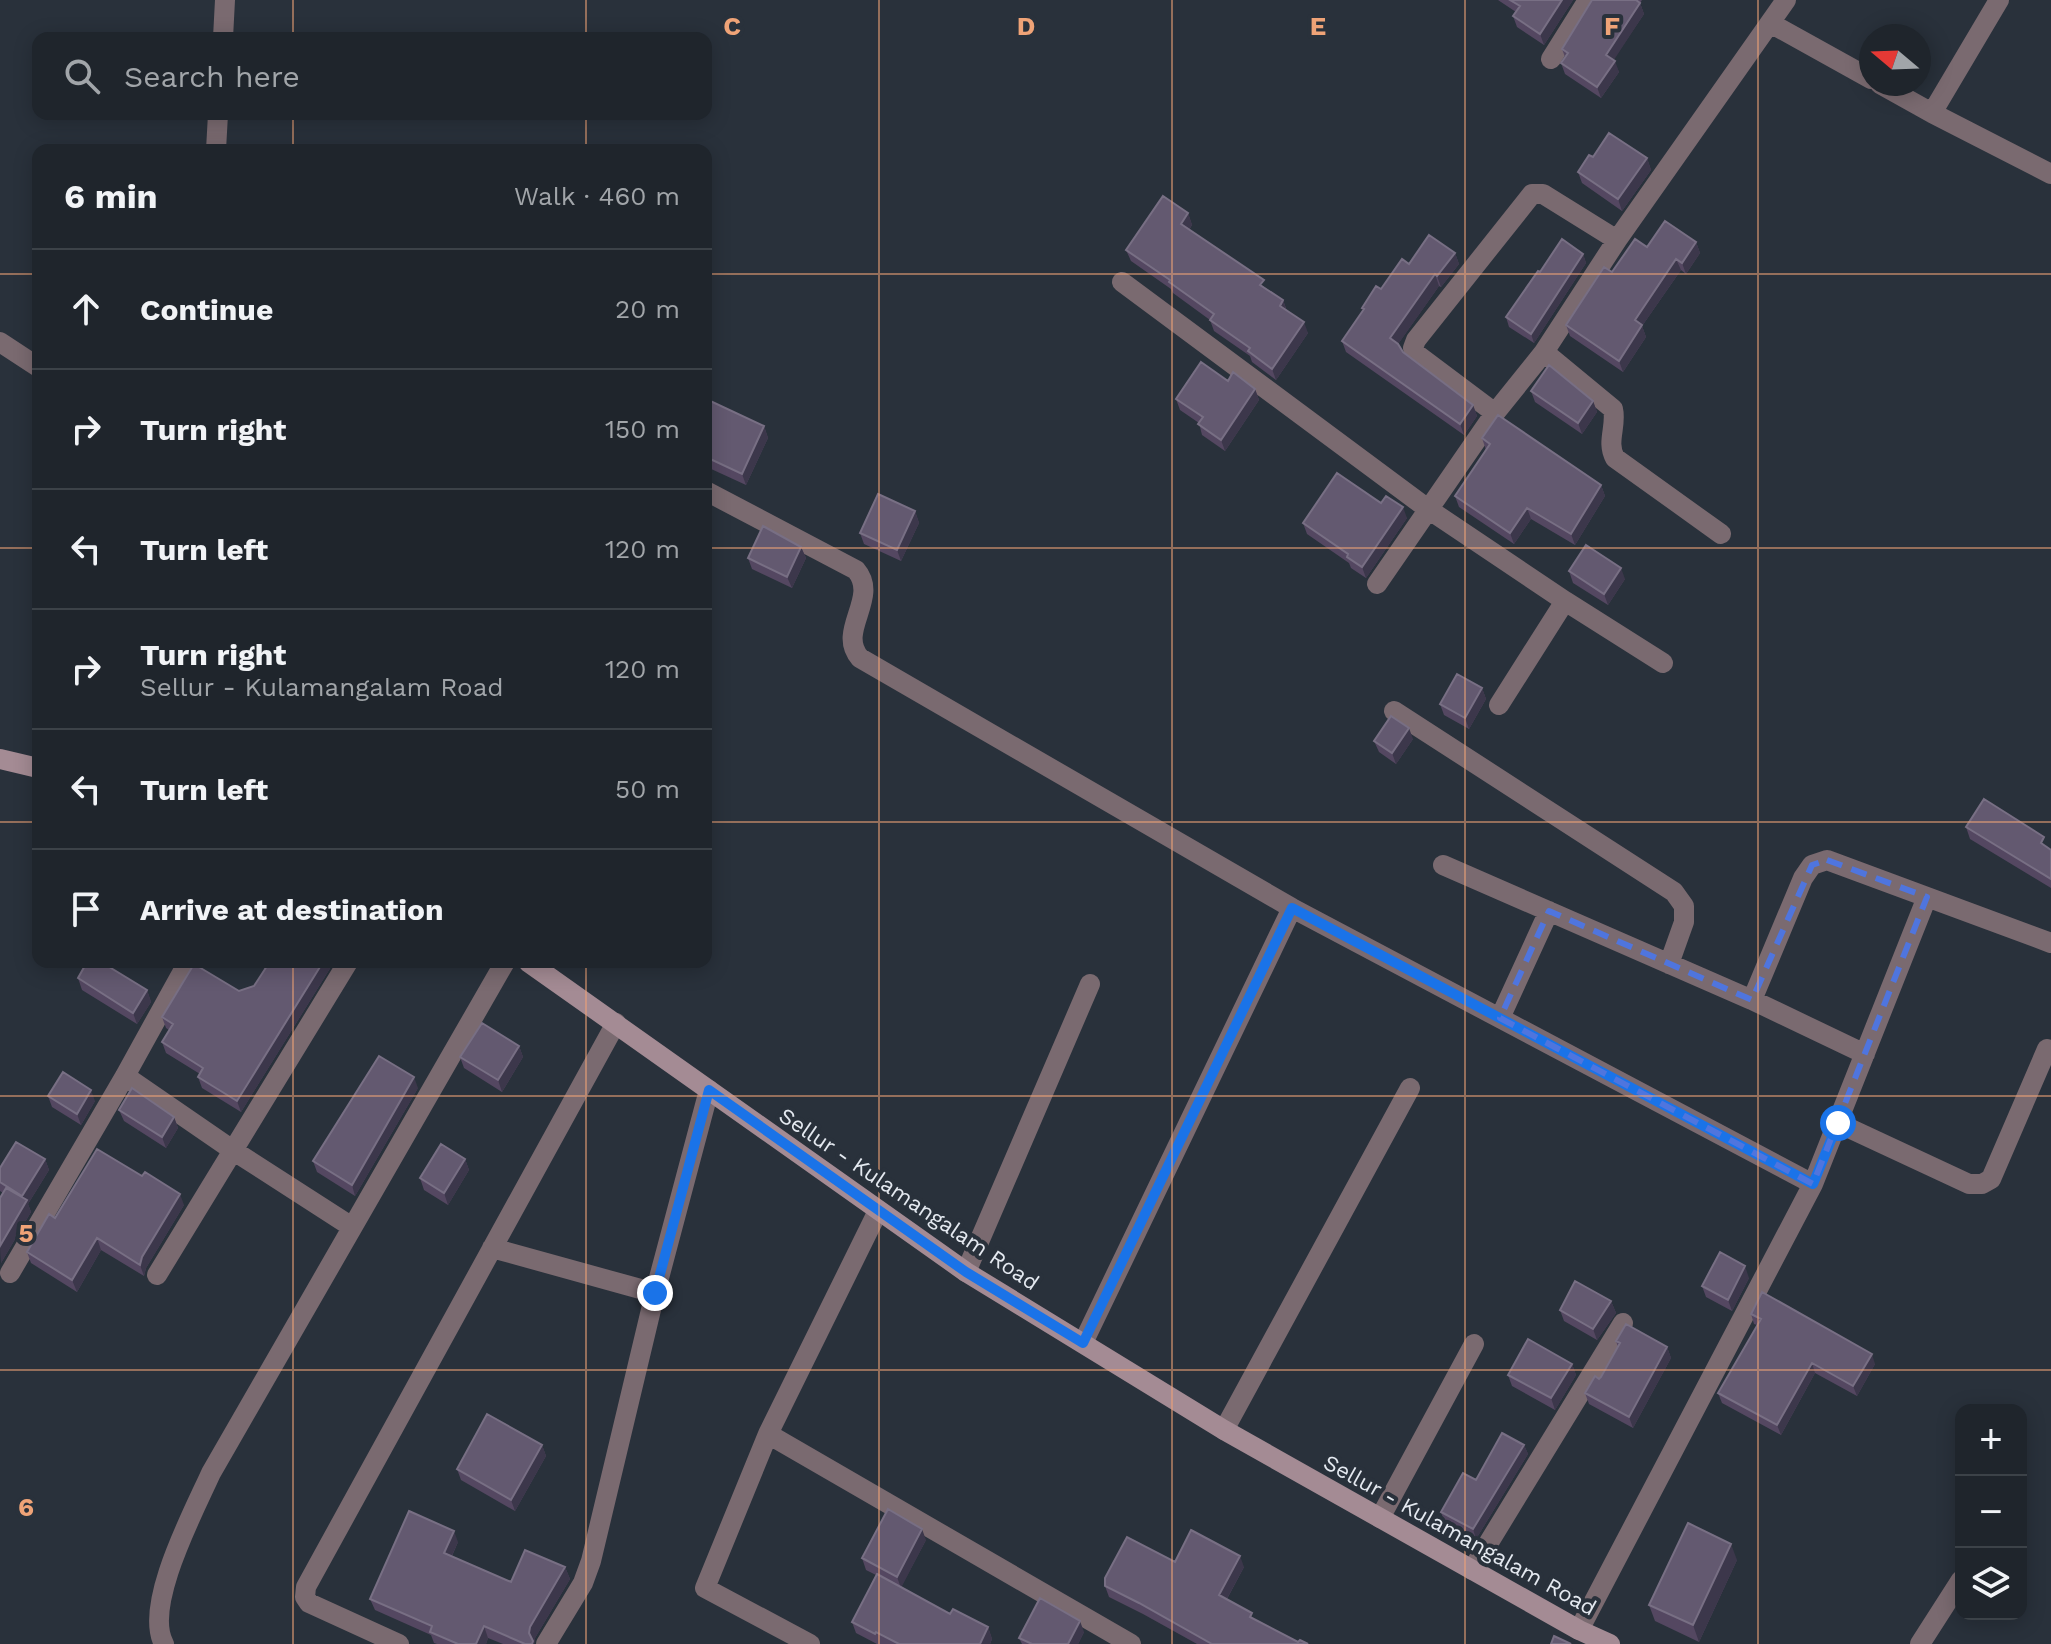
<!DOCTYPE html>
<html lang="en">
<head>
<meta charset="utf-8">
<style>
  :root { --surface:#1f252c; --page:#272d34; --text:#f1f3f6; --muted:#a1a5a9; --line:#3c4248 }
  body { margin:0; font-family:"Work Sans",sans-serif; background:var(--page); color:var(--text) }
  .controls { position:absolute; right:24px; bottom:24px; display:grid; overflow:hidden; border-radius:16px; box-shadow:0 4px 20px #0003 }
  .controls button { width:72px; height:72px; display:grid; place-items:center; padding:0; border:0; border-bottom:2px solid var(--line); background:var(--surface); color:var(--text); font:40px sans-serif }
  .compass { position:absolute; left:1859px; top:24px; width:72px; height:72px; border-radius:50%; background:var(--surface); box-shadow:0 4px 20px #0003; rotate:289deg }
  .stop { position:absolute; width:24px; height:24px; margin:-18px; border:6px solid #1a73e8; border-radius:50%; background:#fff }
  .stop.end { background:#1a73e8; border-color:#fff; box-shadow:0 2px 8px #0008 }
  .list { margin:0; padding:0; list-style:none }
  h2 { display:flex; justify-content:space-between; align-items:center; height:104px; margin:0; padding:0 32px; font-size:34px }
  h2 small { font-size:26px; font-weight:400; color:var(--muted) }
  .list li { display:grid; grid-template-columns:52px 1fr auto; gap:24px; align-items:center; box-sizing:border-box; height:120px; padding:0 32px; border-top:2px solid var(--line) }
  .list b { display:block; font-size:30px; white-space:nowrap }
  .list p { margin:0; font-size:26px; white-space:nowrap; color:var(--muted) }
  .list em { font-size:26px; font-style:normal; color:var(--muted) }
  .icon { flex:none; width:44px; height:44px; fill:none; stroke:currentColor; stroke-width:2; stroke-linecap:round; stroke-linejoin:round }
  .map { position:relative; flex:none; width:2051px; height:1644px; overflow:hidden }
  .search { position:absolute; background:var(--surface); box-shadow:0 4px 20px #0003; left:32px; top:32px; width:680px; height:88px; display:flex; align-items:center; gap:20px; box-sizing:border-box; padding:0 28px; border-radius:16px; color:var(--muted); font-size:30px }
  .panel { position:absolute; background:var(--surface); box-shadow:0 4px 20px #0003; left:32px; top:144px; width:680px; height:824px; border-radius:16px }
  .map>svg:first-child { display:block }
</style>
</head>
<body>
<div class="map">
<svg width="2051" height="1644" viewBox="0 0 2051 1644">
  <rect width="100%" height="100%" fill="#29313b"/>
  <g fill="none" stroke-linecap="round" stroke-linejoin="round">
    <!-- minor -->
    <path stroke="#7a6a70" stroke-width="20" d="M1999,0l-67,113 119,61
      M1770,23l101,56
      M223,38l2,-38
      M1551,59l37,-59
      M1880,84l52,29
      M216,150l2,-36
      M1122,282l306,227 137,92 98,62
      M0,342l38,25
      M1544,352l69,57c4,17 -7,33 2,49l106,76
      M1495,413l-80,-60 -2,-5 3,-8 116,-146h11l74,46
      M706,491l150,79c24,28 -20,61 4,88l432,250
      M1377,584l118,-171 49,-61 73,-112 169,-240
      M1499,705l66,-104
      M1394,711l280,181 10,14v16l-15,42
      M1443,865l309,135 113,54
      M1752,1000l51,-122 9,-13 15,-5 224,83
      M1500,1018l49,-107
      M125,1076l109,75 118,76
      M1838,1123l131,61h13l9,-5 56,-130
      M1813,1184l114,-287
      M878,1211l-110,223 363,210
      M492,1248l163,45
      M966,1272l124,-288
      M10,1273l115,-197 63,-114
      M157,1275l191,-313
      M1083,1343l209,-435 521,276 -234,446
      M1224,1430l186,-342
      M768,1434l-63,154 105,56
      M1380,1518l94,-174
      M1472,1570l151,-247
      M164,1644c-21,-38 30,-133 47,-171l294,-511
      M399,1644l-90,-41 -4,-6 1,-10 310,-564
      M546,1644l37,-61 8,-22 64,-268 54,-203
      M1920,1644l41,-64"/>
    <!-- secondary -->
    <path stroke="#a48b94" stroke-width="20" d="M0,759l38,9
      M528,962l438,310 258,158 355,200 31,14"/>
  </g>
  <!-- wall -->
  <path fill="#544761" d="M1498,0h75l-29,45 -27,-18 -4,-11 3,-4z
    M1592,0h50l-2,3 4,11 -31,46 6,12 -18,26 -36,-24 -4,-11 4,-6 -3,-8z
    M1593,157l54,1 4,12 -29,41 -40,-28 -4,-11z
    M1188,213l4,12 -3,5 78,59 16,11 4,11 21,22 -32,47 -24,-18 -2,-6 -36,-25 -4,-11 -37,-27 -2,-4 -40,-28 -5,-11z
    M1696,242l4,11 -14,21 -5,-4 -39,56 4,11 -23,35 -53,-36 -4,-11 46,-53 35,-25z
    M1455,253l4,11 -18,23 -2,-1 -41,58 5,8 70,53 4,11 -13,19 -118,-83 -4,-11 21,-30 -1,-3 47,-44z
    M1583,254l3,9 -52,80 -25,-16 -3,-10 34,-45z
    M1228,381l27,8 4,11 -34,51 -23,-16 -3,-12 -19,-13 -4,-11z
    M1531,391l62,10 4,11 -15,22 -47,-32z
    M706,399l58,27 4,12 -22,47 -37,-17 -3,6z
    M1482,438l119,47 4,11 -30,49 -44,-26 -17,25 -55,-37 -4,-11 31,-46z
    M1381,503l26,15 -41,60 -15,-10 -2,-5 -42,-29 -4,-11z
    M915,511l4,12 -18,38 -37,-17 -4,-11z
    M801,547l5,11 -14,30 -40,-19 -4,-11z
    M1569,571l56,8 -17,26 -35,-22z
    M1482,688l4,11 -17,30 -25,-14 -4,-11z
    M1413,739l-17,25 -17,-12 -5,-11z
    M1966,827l85,23v38l-81,-49z
    M254,962h80l-93,150 -39,-24 -4,-11 2,-3 -34,-21 -4,-11 7,-12 -3,-2 -4,-11 92,-31 11,-17z
    M78,978l69,12 4,12 -14,22 -55,-34z
    M519,1046l4,11 -21,35 -38,-24 -4,-11z
    M418,1088l-63,108 -38,-24 -4,-11z
    M48,1096l47,5 -14,24 -29,-18z
    M119,1110l55,7 4,11 -12,20 -42,-27z
    M45,1159l4,11 -21,34 3,8 -30,51 -1,-65 3,-5 -3,-2v-23z
    M465,1159l4,11 -21,35 -24,-15 -4,-12z
    M184,1205l-38,63 -2,8 -43,-26 -24,42 -46,-29 -4,-11 28,-34z
    M1749,1278l-17,33 -26,-14 -4,-11z
    M1611,1301l5,12 -19,27 -33,-19 -4,-11z
    M1751,1314l124,50 -18,32 -42,-23 -34,62 -59,-32 -4,-10 39,-68 -3,-1z
    M1616,1341l51,6 4,11 -38,70 -44,-24 -4,-11 16,-16 17,-30z
    M1572,1364l4,11 -21,35 -43,-24 -4,-11z
    M542,1445l4,11 -31,55 -54,-31 -4,-11z
    M1524,1445l4,9 -52,85 -32,-18 -3,-9z
    M926,1540l-25,47 49,27 38,13 4,12 -2,5h-113l-21,-11 -4,-11 24,-47 -10,-5 -4,-12z
    M458,1542l-6,14 59,26 54,-15 5,12 -35,59 -1,6h-31l-15,-6 -2,6h-49l-3,-1 -3,-8 -56,-25 -5,-11z
    M1737,1560l-38,82 -44,-21 -6,-16z
    M1175,1562l69,5 -17,32 27,20 44,23 10,2h-111l-54,-30 -34,-17 -4,-11z
    M1084,1632l-6,12h-56l-3,-6z"/>
  <!-- shaded-wall -->
  <path fill="#3c374b" d="M1562,0h11l-29,45 -4,-11z
    M1640,3l4,11 -34,52 -4,-11z
    M1615,61l4,11 -18,26 -4,-11z
    M1647,158l4,12 -29,41 -4,-12z
    M1188,213l4,12 -7,10 -4,-11z
    M1696,242l4,11 -14,21 -4,-11z
    M1455,253l4,11 -18,23 -4,-11z
    M1583,254l3,9 -52,80 -3,-9z
    M1676,259l5,11 -39,56 4,11 -23,35 -4,-11 16,-41z
    M1435,274l4,12 -45,64 -4,-12z
    M1283,300l4,12 -7,-6z
    M1304,322l4,11 -32,47 -4,-11z
    M1255,389l4,11 -34,51 -4,-11z
    M1593,401l4,11 -15,22 -4,-11z
    M1473,405l4,11 -13,19 -4,-11z
    M764,426l4,12 -22,47 -4,-11z
    M706,459l3,9 -3,6z
    M1601,485l4,11 -30,49 -4,-11z
    M1403,507l4,11 -41,60 -4,-11z
    M1527,508l4,11 -17,25 -4,-11z
    M915,511l4,12 -18,38 -4,-11z
    M801,547l5,11 -14,30 -5,-11z
    M1621,568l4,11 -17,26 -4,-11z
    M1482,688l4,11 -17,30 -4,-11z
    M1409,728l4,11 -17,25 -4,-11z
    M323,962h11l-93,150 -4,-11z
    M147,990l4,12 -14,22 -4,-11z
    M519,1046l4,11 -21,35 -4,-12z
    M414,1077l4,11 -63,108 -3,-11z
    M91,1090l4,11 -14,24 -4,-11z
    M174,1117l4,11 -12,20 -4,-11z
    M45,1159l4,11 -21,34 3,8 -30,51 -1,-17 25,-43 -3,-7z
    M465,1159l4,11 -21,35 -4,-12z
    M180,1194l4,11 -38,63 -2,8 -4,-11 2,-8z
    M97,1238l4,12 -24,42 -5,-12z
    M1745,1266l4,12 -17,33 -4,-11z
    M1611,1301l5,12 -19,27 -4,-11z
    M1667,1347l4,11 -38,70 -4,-11z
    M1872,1354l3,10 -18,32 -4,-10z
    M1812,1363l3,10 -34,62 -4,-10z
    M1572,1364l4,11 -21,35 -4,-12z
    M542,1445l4,11 -31,55 -4,-11z
    M1524,1445l4,9 -52,85 -3,-10z
    M922,1529l4,11 -25,48 -4,-11z
    M454,1531l4,11 -10,22 -4,-11z
    M1731,1544l6,16 -38,82 -6,-17z
    M1240,1556l4,11 -21,39 -4,-11z
    M565,1567l5,12 -35,59 -1,6h-2l-3,-11 1,-6z
    M1080,1621l4,11 -6,12h-10z
    M484,1626l4,12 -2,6h-10z
    M988,1627l4,12 -2,5h-10z"/>
  <!-- building -->
  <path fill="#635970" stroke="#786f84" stroke-width="2" d="M1510,0h52l-22,34 -27,-18 7,-10z
    M1592,0h44l4,3 -34,52 9,6 -18,26 -36,-24 7,-10 -6,-4z
    M1609,133l38,25 -29,41 -40,-27 11,-17 4,2z
    M1163,196l25,17 -7,11 83,56 -4,5 23,15 -3,6 24,16 -32,47 -24,-18 2,-3 -40,-28 4,-6 -45,-32 1,-2 -44,-30z
    M1665,221l31,21 -14,21 -6,-4 -41,61 7,5 -23,36 -53,-36 38,-58 8,5 23,-33 12,8z
    M1429,235l26,18 -18,23 -2,-2 -45,64 8,6 5,8 70,53 -13,19 -118,-83 22,-32 -2,-1 14,-22 5,3 21,-30 7,5z
    M1562,239l21,15 -52,80 -25,-17 32,-46 2,1z
    M1201,362l27,19 5,-9 22,17 -34,51 -23,-16 5,-7 -27,-18z
    M1549,365l44,36 -15,22 -47,-32z
    M706,399l58,27 -22,48 -36,-17z
    M1498,415l103,70 -30,49 -44,-26 -17,25 -55,-37 35,-52 -8,-6z
    M1337,473l44,30 5,-7 17,11 -41,60 -15,-10 1,-3 -45,-31z
    M878,494l37,17 -18,39 -37,-17z
    M763,526l38,21 -14,30 -39,-19z
    M1586,545l35,23 -17,26 -35,-23z
    M1457,674l25,14 -17,30 -25,-14z
    M1391,716l18,12 -17,25 -18,-12z
    M1984,799l60,38 -3,6 10,7v29l-85,-52z
    M87,962h14l46,28 -14,23 -55,-35z
    M268,962h55l-86,139 -39,-24 5,-9 -41,-26 11,-18 -11,-7 32,-53 45,27 15,-5 15,-23z
    M482,1023l37,23 -21,34 -38,-23z
    M379,1056l35,21 -62,108 -39,-24z
    M63,1072l28,18 -14,24 -29,-18z
    M132,1088l42,29 -12,20 -43,-27z
    M16,1142l29,17 -23,37 -22,-14v-14z
    M441,1144l24,15 -21,34 -24,-15z
    M97,1149l45,27 3,-4 35,22 -38,63 -2,8 -43,-27 -25,42 -45,-28 22,-38 6,4z
    M6,1188l21,12 -27,46v-48z
    M1720,1252l25,14 -17,34 -26,-14z
    M1575,1281l36,20 -18,28 -33,-19z
    M1762,1292l110,62 -19,32 -41,-23 -35,62 -59,-32 43,-74 -10,-5z
    M1626,1324l41,23 -38,70 -44,-24 10,-17 4,3 2,-2 19,-34 -4,-2z
    M1528,1339l44,25 -21,34 -43,-23z
    M487,1414l55,31 -31,55 -54,-31z
    M1502,1433l22,12 -51,84 -32,-17 22,-39 13,7z
    M888,1509l34,20 -25,48 -35,-19z
    M409,1511l45,20 -10,22 67,29 14,-32 40,17 -35,60 -1,6 4,8 -1,3h-7l-41,-18 -8,18h-18l-28,-12 2,-6 -62,-27z
    M1688,1523l43,21 -38,81 -44,-20z
    M1191,1530l49,26 -21,39 33,18 -2,4 48,25 2,-2 8,4h-96l-73,-41 -34,-17v-8l22,-41 48,25z
    M877,1574l73,40 3,-5 35,18 -8,17h-81l-23,-12 -1,2 -23,-12z
    M1040,1598l40,23 -12,23h-36l-13,-6z
    M1554,1636l17,8h-20z"/>
  <g fill="none" stroke-linecap="round" stroke-linejoin="round">
    <!-- route -->
    <path stroke="#1a73e8" stroke-width="10" d="M655,1293l54,-203 257,182 117,71 209,-435 521,276 25,-61"/>
  </g>
  <!-- marked area -->
  <path fill="none" stroke="#4f75de" stroke-width="6" stroke-dasharray="16 10" stroke-linejoin="round" d="M1827,860l100,37 -114,287 -313,-166 49,-107 203,89 60,-135z"/>
  <!-- grid -->
  <path fill="none" stroke="#efa377" stroke-width="2" stroke-opacity="0.55" d="M293,0v38M586,0v38M879,0v1644M1172,0v1644M1465,0v1644M1758,0v1644M293,114v36M586,114v36M0,274h38M706,274h1345M0,548h38M706,548h1345M0,822h38M706,822h1345M293,962v682M586,962v682M0,1096h2051M0,1370h2051"/>
  <g text-anchor="middle" dominant-baseline="central" stroke-width="8" stroke-linejoin="round" paint-order="stroke">
    <!-- street labels -->
    <g font-size="22" fill="#e4e9f0" stroke="#29313b">
      <text transform="translate(909 1199) rotate(34)">Sellur - Kulamangalam Road</text>
      <text transform="translate(1460 1535) rotate(29)">Sellur - Kulamangalam Road</text>
    </g>
  </g>
  <g font-size="26" text-anchor="middle" font-weight="bold" fill="#efa377" stroke="#29313b" stroke-width="8" stroke-linejoin="round" paint-order="stroke">
    <text x="732" y="35">C</text>
    <text x="1026" y="35">D</text>
    <text x="1318" y="35">E</text>
    <text x="1612" y="35">F</text>
    <text x="26" y="1242">5</text>
    <text x="26" y="1516">6</text>
  </g>
</svg>
<div class="controls">
<button>+</button>
<button>−</button>
<button><svg class="icon" aria-label="layers" viewBox="0 0 24 24"><path d="M12 4l9 5-9 5-9-5zM3 14l9 5 9-5"/></svg></button>
</div>
<svg class="compass" viewBox="-18 -18 36 36"><path d="M0-13l5 13h-10z" fill="#e53935"/><path d="M0 13l5-13h-10z" fill="#a1a5a9"/></svg>
<div class="stop" style="left:1838px;top:1123px"></div>
<div class="stop end" style="left:655px;top:1293px"></div>
<div class="search"><svg class="icon" aria-label="search" viewBox="0 0 24 24"><circle cx="10" cy="10" r="6"/><path d="M15 15l6 6"/></svg>Search here</div>
<section class="panel">
<h2>6 min<small>Walk · 460 m</small></h2>
<ul class="list">
<li><svg class="icon" aria-label="ahead" viewBox="0 0 24 24"><path d="M12 20V5M6 11l6-6 6 6"/></svg><div><b>Continue</b></div><em>20 m</em></li>
<li><svg class="icon" aria-label="right" viewBox="0 0 24 24"><path d="M7 20v-9h11M14 6l5 5-5 5"/></svg><div><b>Turn right</b></div><em>150 m</em></li>
<li><svg class="icon" aria-label="left" viewBox="0 0 24 24"><path d="M17 20v-9H6M10 6l-5 5 5 5"/></svg><div><b>Turn left</b></div><em>120 m</em></li>
<li><svg class="icon" aria-label="right" viewBox="0 0 24 24"><path d="M7 20v-9h11M14 6l5 5-5 5"/></svg><div><b>Turn right</b><p>Sellur - Kulamangalam Road</p></div><em>120 m</em></li>
<li><svg class="icon" aria-label="left" viewBox="0 0 24 24"><path d="M17 20v-9H6M10 6l-5 5 5 5"/></svg><div><b>Turn left</b></div><em>50 m</em></li>
<li><svg class="icon" aria-label="arrive" viewBox="0 0 24 24"><path d="M6 21V4h12l-3 4 3 4H6"/></svg><div><b>Arrive at destination</b></div></li>
</ul>
</section>
</div>
</body>
</html>
